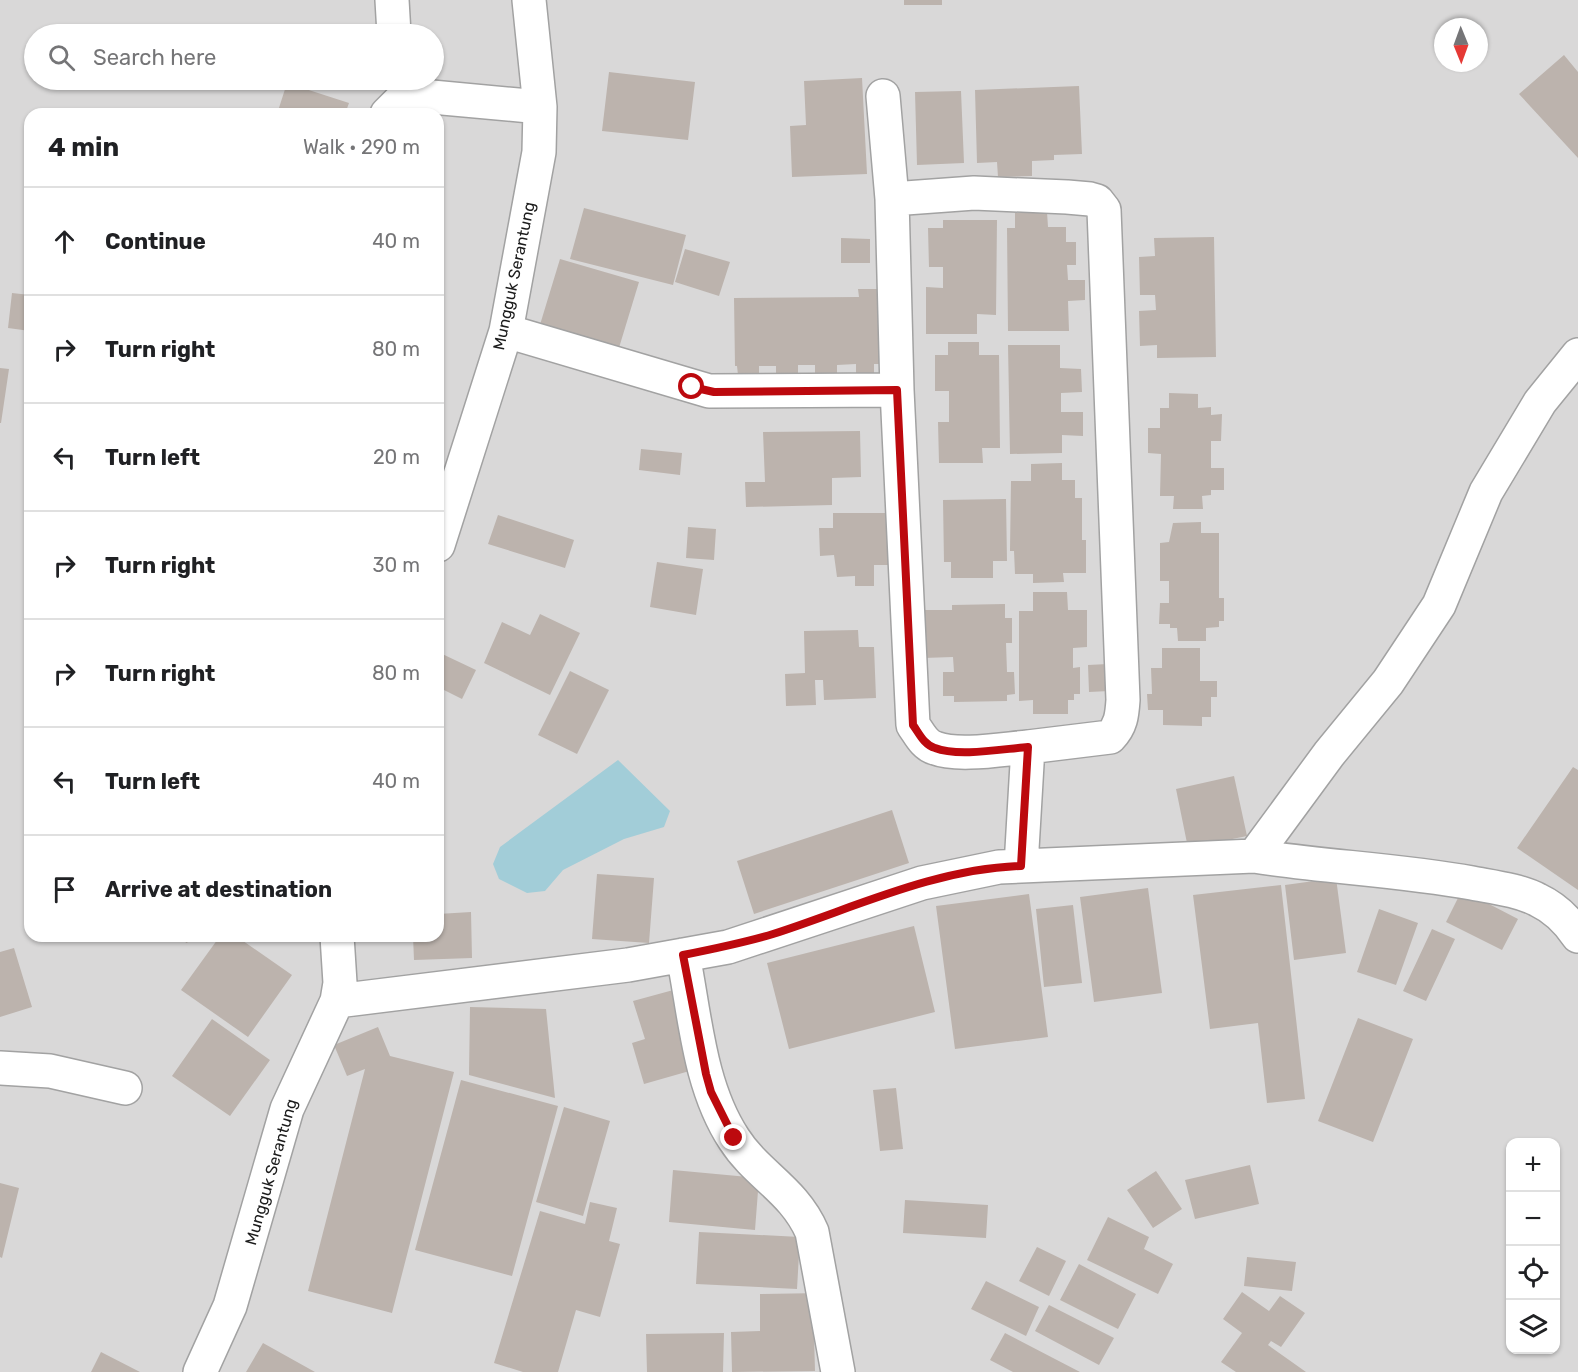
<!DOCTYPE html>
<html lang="en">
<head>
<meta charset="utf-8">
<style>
  :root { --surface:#fff; --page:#f2f2f2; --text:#202124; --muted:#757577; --line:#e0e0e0 }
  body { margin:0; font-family:Rubik,sans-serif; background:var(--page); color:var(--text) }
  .controls { position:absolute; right:18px; bottom:18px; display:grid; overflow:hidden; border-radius:12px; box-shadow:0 2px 4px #0004 }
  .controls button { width:54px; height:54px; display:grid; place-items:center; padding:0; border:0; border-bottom:2px solid var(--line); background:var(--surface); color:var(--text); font:30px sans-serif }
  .compass { position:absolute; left:1434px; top:18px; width:54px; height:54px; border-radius:50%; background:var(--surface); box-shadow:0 2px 4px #0004; rotate:179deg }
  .stop { position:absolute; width:18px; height:18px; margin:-14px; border:4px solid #bc090e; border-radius:50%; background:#fff }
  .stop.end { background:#bc090e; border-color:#fff; box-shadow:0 2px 6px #0008 }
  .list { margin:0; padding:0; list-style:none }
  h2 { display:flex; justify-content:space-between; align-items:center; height:78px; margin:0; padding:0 24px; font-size:26px }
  h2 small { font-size:20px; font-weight:400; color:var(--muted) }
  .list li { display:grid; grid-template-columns:39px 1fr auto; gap:18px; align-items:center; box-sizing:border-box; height:108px; padding:0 24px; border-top:2px solid var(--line) }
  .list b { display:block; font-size:22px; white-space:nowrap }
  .list em { font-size:20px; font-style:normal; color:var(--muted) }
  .icon { flex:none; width:33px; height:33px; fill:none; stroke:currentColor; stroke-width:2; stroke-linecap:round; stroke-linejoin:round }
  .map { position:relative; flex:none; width:1578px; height:1372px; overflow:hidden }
  .search { position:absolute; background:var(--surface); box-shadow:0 2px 4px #0004; left:24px; top:24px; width:420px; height:66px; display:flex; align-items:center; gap:15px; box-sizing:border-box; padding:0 21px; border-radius:33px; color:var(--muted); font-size:22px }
  .panel { position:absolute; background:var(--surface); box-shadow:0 2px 4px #0004; left:24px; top:108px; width:420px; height:834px; border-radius:18px }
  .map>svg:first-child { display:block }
</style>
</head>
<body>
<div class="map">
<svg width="1578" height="1372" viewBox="0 0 1578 1372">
  <rect width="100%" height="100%" fill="#ece8e0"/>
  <!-- residential -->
  <path fill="#d9d8d8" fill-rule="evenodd" d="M0,0h1578v1372h-1578zM1443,27h36v36h-36zM34,34h400v46h-400zM30,114h408v822h-408zM1510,1142h46v208h-46z"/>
  <!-- water -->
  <path fill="#a2cdd8" d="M618,760l52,51 -6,16 -40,12 -61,31 -18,21 -18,2 -28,-14 -6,-15 7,-17z"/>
  <!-- building -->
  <path fill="#bcb3ad" d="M904,0h38v5h-38z
    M1564,55l14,17v86l-59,-64z
    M609,72l86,10 -7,58 -86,-9z
    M862,78l5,96 -75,3 -2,-51 16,-1 -2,-44z
    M287,83l62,20 -4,11h-68z
    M1079,86l3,68 -28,1v5l-22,1v15l-34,1 -1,-15 -20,1 -2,-73z
    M961,91l3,72 -47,2 -2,-73z
    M584,208l102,27 -13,50 -103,-26z
    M1047,212l1,15h18v15h10v23h-9l1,15h17v20l-17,1 1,30h-61l-1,-103h8v-15z
    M943,220h54l-1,95 -19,-1v20h-51v-47l17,1v-21h-14l-1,-39h15z
    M1214,237l2,120 -59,1v-13l-17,1 -1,-35 17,-1 -1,-15h-15l-1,-38 16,-1 -1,-18z
    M841,238l29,1v24h-29z
    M685,249l45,13 -11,34 -44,-14z
    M560,259l79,23 -21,69 -79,-23z
    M858,289h30l1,75h-15v10h-18v-10l-19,1v9l-22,1v-10h-17v8l-22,1v-8h-17v9h-21l-1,-9h-2l-1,-68 125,-1z
    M12,293l18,2v36l-22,-3z
    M948,342h31v13h20l1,93h-18l1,15h-44l-1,-41h11v-31h-14v-36h13z
    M1008,345h52v23l21,1 1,23 -21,1v19h22v24l-21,-1v18l-52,1z
    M0,368l9,1 -8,54h-1z
    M1169,393l29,1v14l13,-1v8l11,-1 -1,27h-10v27h13v22h-13v5l-9,1 1,13h-30l1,-13h-14l1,-42 -13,-1v-25h12v-20h9z
    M860,431l1,46 -29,1v27l-86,2 -1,-25h20l-2,-50z
    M641,449l41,4 -2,22 -41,-5z
    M1062,463v17h13v18h7v42h4v33h-23l1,9 -31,1v-9h-18l-1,-23h-4l1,-70h20v-17z
    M1006,499l1,62h-14v17h-42v-16h-7l-1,-62z
    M833,513h54l1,52h-14v21h-19v-10l-18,1 -3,-22 -14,1 -1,-28h14z
    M498,515l76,25 -9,28 -77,-24z
    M1201,522v11h18v65h5v23h-5v6l-13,1v13h-28l-1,-13h-7v-4h-11l1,-21h9v-22h-9v-38l9,-1 4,-19z
    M688,527l28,2 -2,31 -28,-2z
    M657,562l46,7 -7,46 -46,-8z
    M1033,592h34l1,18h19v37l-14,1v20l7,-1v27h-6v6h-6v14h-35v-14l-14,1v-90h14z
    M1005,604v14h7v25h-6l1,29h7l1,22 -8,1v6l-53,1v-6h-11v-24h11l-1,-15 -30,1 -1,-48h30v-5z
    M540,614l40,19 -30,62 -66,-32 18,-41 28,13z
    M858,630l1,17h15l2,51 -52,2 -1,-20h-8l1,25 -30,1 -1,-32 20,-1 -1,-42z
    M1162,648h38v33h17v16h-6v20h-9v9l-39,-1v-15h-15l-1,-16h5l-1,-26h11z
    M438,652l38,18 -14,29 -24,-12z
    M1108,664l1,27 -20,1 -1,-27z
    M570,671l39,19 -32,64 -39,-19z
    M1573,767l5,3v120l-61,-42z
    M1234,776l13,60 -59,12 -12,-59z
    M892,810l17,53 -155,51 -17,-53z
    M597,874l57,4 -5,65 -57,-4z
    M1336,878l10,75 -52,7 -9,-75z
    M1281,885l24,214 -38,4 -9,-80 -48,6 -17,-134z
    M1148,888l14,105 -68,9 -14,-105z
    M1462,890l56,29 -16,31 -56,-28z
    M1029,894l19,143 -93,12 -19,-143z
    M1073,905l9,78 -38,4 -8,-78z
    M1379,909l39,14 -22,62 -39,-13z
    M471,912l1,46 -58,2 -1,-24h25v-22z
    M914,926l21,86 -146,37 -22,-86z
    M1432,929l23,10 -29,62 -23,-10z
    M183,936h19l-16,7z
    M220,936h16l56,39 -44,62 -67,-47z
    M14,948l18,59 -32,10v-65z
    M677,989l23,79 -56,16 -12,-41 13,-4 -12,-38z
    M470,1007l76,2 9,89 -86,-23z
    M1358,1018l55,21 -40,103 -55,-21z
    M212,1019l58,41 -40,56 -58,-40z
    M378,1027l12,29 64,16 -62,241 -84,-22 57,-222 -18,7 -13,-31z
    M461,1080l97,26 -46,170 -97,-26z
    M896,1088l7,61 -23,2 -7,-61z
    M564,1107l46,14 -27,95 -47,-14z
    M1250,1165l9,39 -64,15 -10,-39z
    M673,1170l86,8 -4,52 -86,-8z
    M1156,1171l26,38 -29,19 -26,-38z
    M0,1183l19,5 -17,70 -2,-1z
    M905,1200l83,5 -2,33 -83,-5z
    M590,1202l27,6 -8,33 11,3 -20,73 -24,-7 -18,62h-35l-29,-9 46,-152 45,13z
    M1108,1217l41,20 -5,12 29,15 -15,30 -71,-34z
    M699,1232l101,5 -3,52 -101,-5z
    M1037,1247l29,14 -17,35 -30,-15z
    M1247,1257l49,5 -4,29 -48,-5z
    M1079,1264l57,30 -18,35 -58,-29z
    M986,1281l53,26 -13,29 -55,-27z
    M1242,1292l27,19 11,-15 25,17 -24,34 -10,-6 -3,4 38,27h-70l-15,-10 21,-29 -19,-14z
    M822,1293v42h-8l1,36 -83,1 -1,-40 29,-1v-37z
    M1049,1305l65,33 -15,27 -64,-34z
    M724,1333l-1,39h-76l-1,-38z
    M1005,1333l75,39h-67l-23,-12z
    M263,1343l52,29h-69z
    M101,1352l39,20h-49z"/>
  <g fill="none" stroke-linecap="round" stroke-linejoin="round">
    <!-- minor casing -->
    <g stroke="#a2a2a2" stroke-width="36">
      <path id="minor" d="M392,0l2,34
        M883,96l9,103 5,191 16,335c6,8 11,20 22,23 23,9 68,1 93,-1
        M387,114l12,-12 22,-6 119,11
        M892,199l82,-6 93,4 23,2 7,2 7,9 19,490c-1,15 -2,26 -13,37l-82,10 -7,119
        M506,331l203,60 188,-1
        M438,545l68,-214 33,-179 1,-45 -11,-107
        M1254,856c72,11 146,14 218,27 21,4 47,7 66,17 17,8 30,21 40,36
        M683,955c12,60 16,131 51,184 23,36 60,51 78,93l26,140
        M337,1001l291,-36 100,-18 194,-64 77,-16 255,-11 75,-102 59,-72 51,-77 47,-113 54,-90 38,-47
        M0,1068l50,3 75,17
        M200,1372l30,-66 57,-197 50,-108 3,-18 -3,-47"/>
    </g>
    <!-- minor -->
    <use href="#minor" stroke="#fff" stroke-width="33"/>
  </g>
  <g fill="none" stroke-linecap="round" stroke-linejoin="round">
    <!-- route -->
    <path stroke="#bc090e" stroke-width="8" d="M692,387l22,5 183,-2 16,335c6,8 11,20 22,23 23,9 67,1 93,-1l-7,119c-87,3 -167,42 -248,68 -30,9 -60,15 -90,21l23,119 5,18 23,46"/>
  </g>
  <g text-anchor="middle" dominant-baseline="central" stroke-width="6" stroke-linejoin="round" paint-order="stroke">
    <!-- street labels -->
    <g font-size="16" fill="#1b1b1b" stroke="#fff">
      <text transform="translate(514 276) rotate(-78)">Mungguk Serantung</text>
      <text transform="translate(271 1172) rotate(-74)">Mungguk Serantung</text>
    </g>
  </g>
</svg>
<div class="controls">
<button>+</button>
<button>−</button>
<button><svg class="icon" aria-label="locate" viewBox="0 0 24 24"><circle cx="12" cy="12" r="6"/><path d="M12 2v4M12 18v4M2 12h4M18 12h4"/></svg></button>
<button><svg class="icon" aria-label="layers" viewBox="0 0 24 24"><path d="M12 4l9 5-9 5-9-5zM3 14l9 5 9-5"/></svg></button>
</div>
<svg class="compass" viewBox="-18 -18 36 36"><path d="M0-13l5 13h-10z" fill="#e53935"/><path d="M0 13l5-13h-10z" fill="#757577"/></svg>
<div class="stop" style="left:692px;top:387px"></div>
<div class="stop end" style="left:734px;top:1138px"></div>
<div class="search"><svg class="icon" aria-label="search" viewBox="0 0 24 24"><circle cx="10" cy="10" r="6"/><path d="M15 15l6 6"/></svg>Search here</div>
<section class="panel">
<h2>4 min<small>Walk · 290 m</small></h2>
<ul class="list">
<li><svg class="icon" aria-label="ahead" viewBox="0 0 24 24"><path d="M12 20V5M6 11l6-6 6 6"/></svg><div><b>Continue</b></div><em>40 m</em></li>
<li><svg class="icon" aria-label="right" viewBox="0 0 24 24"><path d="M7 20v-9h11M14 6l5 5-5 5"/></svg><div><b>Turn right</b></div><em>80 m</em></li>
<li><svg class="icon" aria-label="left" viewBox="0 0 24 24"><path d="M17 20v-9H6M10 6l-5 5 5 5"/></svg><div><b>Turn left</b></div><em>20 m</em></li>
<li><svg class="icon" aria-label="right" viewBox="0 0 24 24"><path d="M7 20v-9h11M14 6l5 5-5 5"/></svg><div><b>Turn right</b></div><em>30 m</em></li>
<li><svg class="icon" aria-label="right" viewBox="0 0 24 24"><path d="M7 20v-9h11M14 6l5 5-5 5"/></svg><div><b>Turn right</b></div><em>80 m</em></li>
<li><svg class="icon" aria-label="left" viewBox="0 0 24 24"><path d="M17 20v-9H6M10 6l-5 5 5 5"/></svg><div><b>Turn left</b></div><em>40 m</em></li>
<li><svg class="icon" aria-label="arrive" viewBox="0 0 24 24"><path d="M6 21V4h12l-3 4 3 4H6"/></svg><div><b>Arrive at destination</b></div></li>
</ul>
</section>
</div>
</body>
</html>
